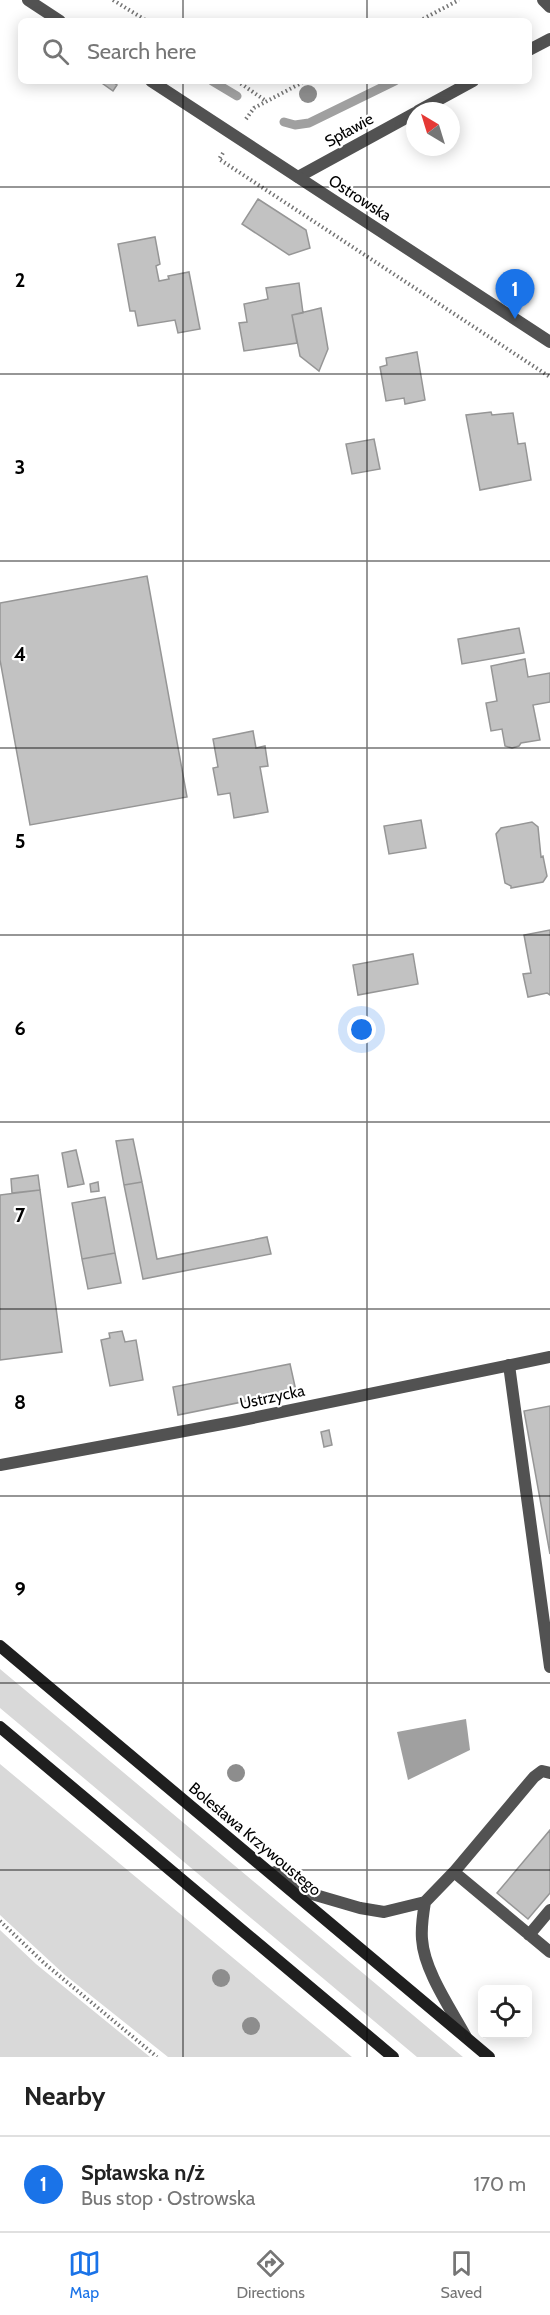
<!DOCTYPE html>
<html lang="en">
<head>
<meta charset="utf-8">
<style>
  :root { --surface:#fff; --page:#f6f6f6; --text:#222; --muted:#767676; --line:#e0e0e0; --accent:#1a73e8 }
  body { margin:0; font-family:Cabin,sans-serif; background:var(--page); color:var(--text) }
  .controls { position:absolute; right:18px; bottom:18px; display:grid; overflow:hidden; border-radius:9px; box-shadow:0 3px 15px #0003 }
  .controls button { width:54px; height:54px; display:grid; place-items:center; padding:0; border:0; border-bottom:2px solid var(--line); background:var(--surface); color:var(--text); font:30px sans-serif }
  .compass { position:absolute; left:406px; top:102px; width:54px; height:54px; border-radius:50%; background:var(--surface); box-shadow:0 3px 15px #0003; rotate:322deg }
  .you { position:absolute; left:362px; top:1030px; width:21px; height:21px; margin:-15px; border:4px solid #fff; border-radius:50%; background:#1a73e8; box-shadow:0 0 0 9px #1a73e833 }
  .badge { display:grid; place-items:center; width:39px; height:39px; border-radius:50%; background:var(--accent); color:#fff; font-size:20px; font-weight:700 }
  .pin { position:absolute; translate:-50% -50px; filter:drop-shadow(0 2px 3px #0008) }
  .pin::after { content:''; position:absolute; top:32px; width:21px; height:18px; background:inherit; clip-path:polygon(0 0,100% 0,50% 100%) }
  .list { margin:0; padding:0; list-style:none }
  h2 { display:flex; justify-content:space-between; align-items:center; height:78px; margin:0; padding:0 24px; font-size:26px }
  h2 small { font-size:20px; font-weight:400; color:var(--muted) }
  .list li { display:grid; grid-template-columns:39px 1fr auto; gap:18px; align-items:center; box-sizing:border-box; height:96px; padding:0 24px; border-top:2px solid var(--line) }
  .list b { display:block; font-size:22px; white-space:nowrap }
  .list p { margin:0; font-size:20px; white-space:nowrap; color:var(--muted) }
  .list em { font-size:20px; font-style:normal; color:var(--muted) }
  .icon { flex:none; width:33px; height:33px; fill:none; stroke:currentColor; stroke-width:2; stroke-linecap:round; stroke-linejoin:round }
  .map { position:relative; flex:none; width:550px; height:2057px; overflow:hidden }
  .search { position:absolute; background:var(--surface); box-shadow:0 3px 15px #0003; left:18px; right:18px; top:18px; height:66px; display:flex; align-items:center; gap:15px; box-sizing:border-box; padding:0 21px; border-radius:9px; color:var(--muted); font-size:22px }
  .sheet { height:174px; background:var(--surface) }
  nav { display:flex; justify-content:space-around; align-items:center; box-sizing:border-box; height:84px; border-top:2px solid var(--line); background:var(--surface); font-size:16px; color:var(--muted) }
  nav a { display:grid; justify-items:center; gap:3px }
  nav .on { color:var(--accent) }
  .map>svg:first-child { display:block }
</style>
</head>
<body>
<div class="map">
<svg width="550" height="2057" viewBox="0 0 550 2057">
  <rect width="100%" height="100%" fill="#fff"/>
  <!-- green -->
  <path fill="#d9d9d9" d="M0,1669l463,388h-46l-417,-349z
    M0,1764l352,293h-184l-103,-82 -65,-60z
    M0,1930l36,34 114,93h-150z"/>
  <!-- water -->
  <path fill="#a0a0a0" d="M466,1719l4,31 -62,30 -11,-48z"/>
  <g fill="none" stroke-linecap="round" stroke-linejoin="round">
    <!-- stream -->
    <path stroke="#a0a0a0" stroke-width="9" d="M212,81l25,15
      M284,122l11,3 14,-2 86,-42"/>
  </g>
  <!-- building -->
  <path fill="#c2c2c2" stroke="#969696" stroke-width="1.5" d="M99,81h12l6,4 -4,6z
    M258,199l48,31 4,18 -21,7 -47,-31z
    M155,237l5,27 -4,2 3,15 10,-2 -1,-3 21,-4 11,57 -22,4 -3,-13 -37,6 -3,-15h-5l-12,-67z
    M299,283l4,30 -11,2 5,28 -53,8 -5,-28 8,-1 -3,-18 24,-5 -2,-11z
    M321,308l7,41 -9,22 -19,-15 -8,-41z
    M417,352l8,48 -20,4 -1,-6 -18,3 -6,-34 7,-2 -1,-7z
    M491,412l1,3 21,-2 5,31 7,-1 6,37 -51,10 -14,-75z
    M374,439l6,30 -28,5 -6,-30z
    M147,576l40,221 -157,28 -30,-165v-57z
    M519,628l5,25 -62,11 -4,-25z
    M525,659l3,18 22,-4v29l-17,3 7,35 -19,3 -2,3 -7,2 -7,-2 -3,-17 -11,2 -5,-28 11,-2 -6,-35z
    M253,731l3,17 9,-2 3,20 -8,1 8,45 -34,6 -4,-25 -12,2 -5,-27 5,-1 -5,-28z
    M421,820l5,28 -37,6 -5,-28z
    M532,822l6,5 3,30 2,-1 4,20 -4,6 -32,6v-2l-6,-3 -9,-49 5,-6z
    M550,930v65l-3,-2 -19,4 -5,-23 8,-1 -7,-38z
    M413,954l5,30 -60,11 -5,-30z
    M133,1139l9,43 -18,3 -8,-44z
    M76,1150l8,34 -16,3 -6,-34z
    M38,1175l2,15 -28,3 -1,-14z
    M98,1182l1,9 -8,1 -1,-8z
    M142,1182l15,77 110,-22 4,17 -128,25 -19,-94z
    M40,1190l22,162 -62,8v-165z
    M105,1197l10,56 -33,6 -10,-56z
    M115,1253l6,30 -33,6 -6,-30z
    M122,1331l3,11 11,-2 7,40 -33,6 -9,-46 9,-2 -1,-5z
    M290,1364l6,27 -118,24 -5,-28z
    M550,1406v148l-26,-143z
    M329,1430l3,15 -8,2 -3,-15z
    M550,1830v63l-22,26 -31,-26z"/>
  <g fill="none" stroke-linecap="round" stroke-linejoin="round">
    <!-- path -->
    <path stroke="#747474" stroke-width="4" stroke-dasharray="1.5 3" stroke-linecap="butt" d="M113,0l34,21
      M419,21l40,-21
      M237,81l29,20
      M246,119l8,-11 51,-27
      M223,153l-4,6 331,218
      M0,1921l44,42 113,94"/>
    <!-- service -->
    <path stroke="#525252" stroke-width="12" d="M509,1365l41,302
      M275,1872l37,22 48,14 24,4 41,-10 29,-30 80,-95 8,-6 8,2
      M454,1872l96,80
      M425,1902c-2,12 -4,25 -3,37 2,32 29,70 44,98
      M529,1935l21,-25"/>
    <!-- minor -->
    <path stroke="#525252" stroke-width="12" d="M543,0l7,7
      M529,50l21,-11
      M418,111l55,-30
      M298,177l117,-64
      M0,1465l233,-43 317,-65"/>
    <!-- tertiary -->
    <path stroke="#525252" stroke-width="12" d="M28,0l32,21
      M151,81l399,261"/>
    <!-- secondary -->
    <path stroke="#1f1f1f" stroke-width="12" d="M0,1646l489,411
      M0,1727l393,330"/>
  </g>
  <!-- trees -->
  <g fill="#8d8d8d">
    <circle cx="308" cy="94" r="9"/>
    <circle cx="236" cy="1773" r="9"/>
    <circle cx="221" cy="1978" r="9"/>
    <circle cx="251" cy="2026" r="9"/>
  </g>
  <!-- grid -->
  <path fill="none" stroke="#000" stroke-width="1.5" stroke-opacity="0.55" d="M183,0v21M367,0v21M183,81v1976M367,81v1976M0,187h550M0,374h550M0,561h550M0,748h550M0,935h550M0,1122h550M0,1309h550M0,1496h550M0,1683h550M0,1870h550"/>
  <g text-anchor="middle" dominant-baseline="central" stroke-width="4.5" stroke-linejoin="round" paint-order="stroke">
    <!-- street labels -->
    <g font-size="16" fill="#000" stroke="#fff">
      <text transform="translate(349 130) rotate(-29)">Spławie</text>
      <text transform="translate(360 198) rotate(33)">Ostrowska</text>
      <text transform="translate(272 1397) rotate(-12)">Ustrzycka</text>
      <text transform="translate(255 1839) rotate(40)">Bolesława Krzywoustego</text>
    </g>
  </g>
  <g font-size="20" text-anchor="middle" font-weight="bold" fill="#000" stroke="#fff" stroke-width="4.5" stroke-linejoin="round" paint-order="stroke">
    <text x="20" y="287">2</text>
    <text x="20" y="474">3</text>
    <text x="20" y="661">4</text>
    <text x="20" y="848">5</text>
    <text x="20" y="1035">6</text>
    <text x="20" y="1222">7</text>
    <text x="20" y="1409">8</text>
    <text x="20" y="1596">9</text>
  </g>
</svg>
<div class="controls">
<button><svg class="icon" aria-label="locate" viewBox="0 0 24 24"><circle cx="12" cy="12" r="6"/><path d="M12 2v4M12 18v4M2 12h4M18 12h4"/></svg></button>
</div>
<svg class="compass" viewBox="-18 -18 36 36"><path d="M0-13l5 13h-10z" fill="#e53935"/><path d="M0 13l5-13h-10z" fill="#767676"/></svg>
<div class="you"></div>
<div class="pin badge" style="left:515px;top:319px">1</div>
<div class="search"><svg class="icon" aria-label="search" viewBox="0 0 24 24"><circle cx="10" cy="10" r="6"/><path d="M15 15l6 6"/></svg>Search here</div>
</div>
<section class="sheet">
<h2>Nearby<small></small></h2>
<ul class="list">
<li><span class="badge">1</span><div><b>Spławska n/ż</b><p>Bus stop · Ostrowska</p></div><em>170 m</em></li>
</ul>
</section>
<nav>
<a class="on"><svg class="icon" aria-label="map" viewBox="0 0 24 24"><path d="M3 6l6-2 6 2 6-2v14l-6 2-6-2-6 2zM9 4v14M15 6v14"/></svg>Map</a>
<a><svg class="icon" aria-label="directions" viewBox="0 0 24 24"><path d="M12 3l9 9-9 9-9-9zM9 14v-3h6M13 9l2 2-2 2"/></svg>Directions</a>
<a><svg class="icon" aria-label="saved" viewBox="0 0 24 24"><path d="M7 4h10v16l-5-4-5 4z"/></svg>Saved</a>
</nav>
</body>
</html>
